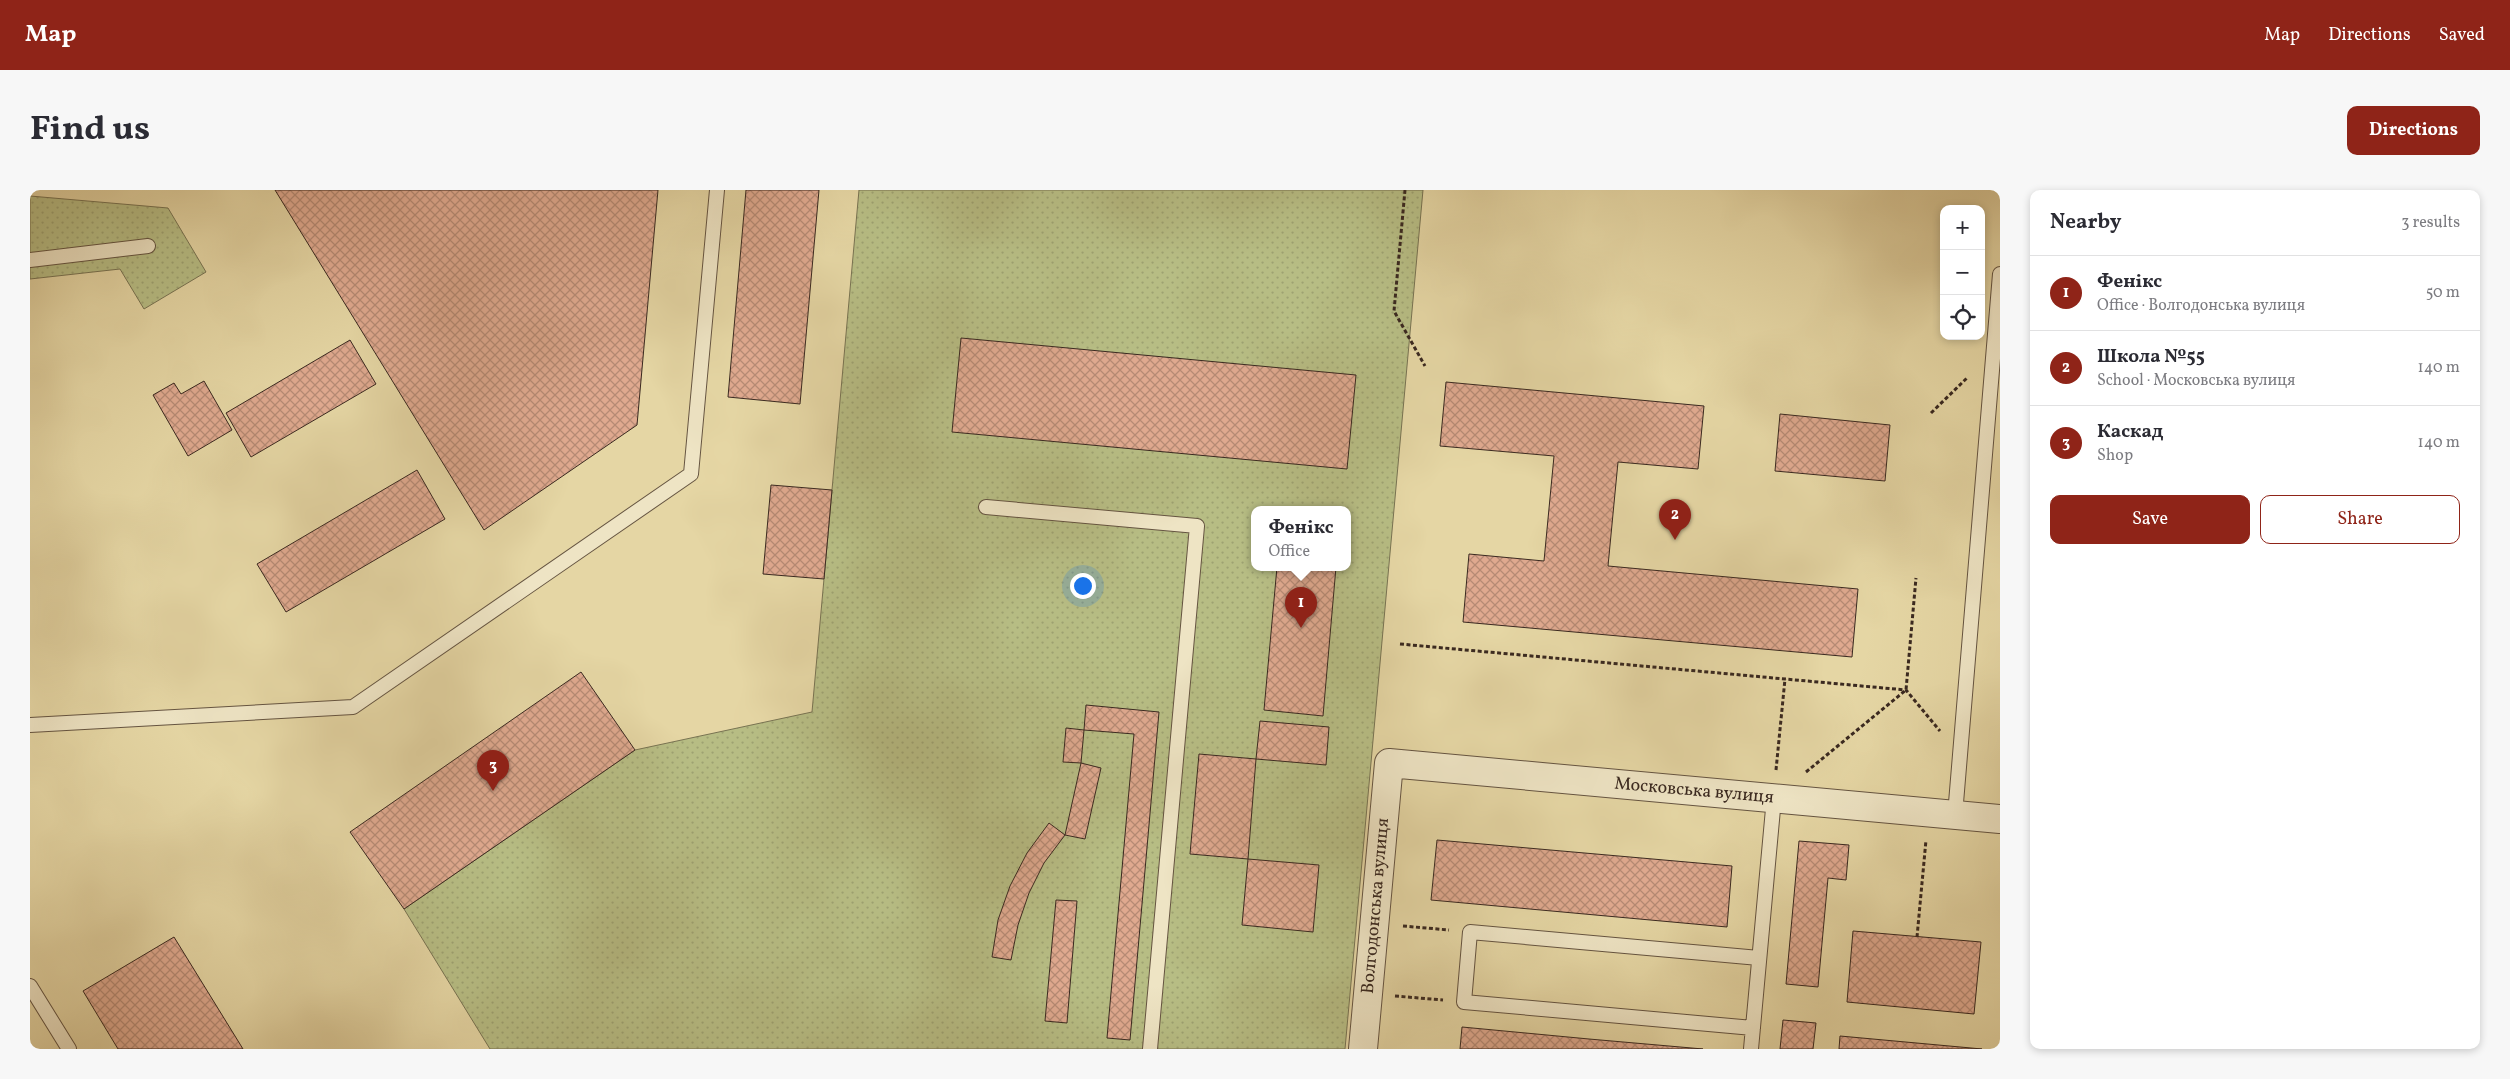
<!DOCTYPE html>
<html lang="en">
<head>
<meta charset="utf-8">
<style>
  :root { --surface:#fff; --page:#f7f7f7; --text:#2b2b33; --muted:#7c7c81; --line:#e1e1e2; --accent:#8f2418 }
  body { margin:0; font-family:Vollkorn,serif; background:var(--page); color:var(--text) }
  .controls { position:absolute; right:15px; top:15px; display:grid; overflow:hidden; border-radius:10px; box-shadow:0 2px 8px #0003 }
  .controls button { width:45px; height:45px; display:grid; place-items:center; padding:0; border:0; border-bottom:1px solid var(--line); background:var(--surface); color:var(--text); font:25px sans-serif }
  .you { position:absolute; left:1052px; top:395px; width:18px; height:18px; margin:-12px; border:4px solid #fff; border-radius:50%; background:#1a73e8; box-shadow:0 0 0 8px #1a73e833 }
  .badge { display:grid; place-items:center; width:32px; height:32px; border-radius:50%; background:var(--accent); color:#fff; font-size:16px; font-weight:700 }
  .pin { position:absolute; translate:-50% -41px; filter:drop-shadow(0 1px 2px #0008) }
  .pin::after { content:''; position:absolute; top:26px; width:18px; height:15px; background:inherit; clip-path:polygon(0 0,100% 0,50% 100%) }
  .popup { position:absolute; left:1221px; top:316px; width:100px; height:65px; box-sizing:border-box; display:grid; place-content:center; border-radius:10px; background:var(--surface); filter:drop-shadow(0 1px 4px #0005); font-size:16px; white-space:nowrap; color:var(--muted) }
  .popup b { font-size:19px; color:var(--text) }
  .popup::after { content:''; position:absolute; left:50%; top:100%; margin-left:-10px; border:10px solid transparent; border-top-color:var(--surface) }
  .list { margin:0; padding:0; list-style:none }
  h2 { display:flex; justify-content:space-between; align-items:center; height:65px; margin:0; padding:0 20px; font-size:21px }
  h2 small { font-size:16px; font-weight:400; color:var(--muted) }
  .list li { display:grid; grid-template-columns:32px 1fr auto; gap:15px; align-items:center; box-sizing:border-box; height:75px; padding:0 20px; border-top:1px solid var(--line) }
  .list b { display:block; font-size:19px; white-space:nowrap }
  .list p { margin:0; font-size:16px; white-space:nowrap; color:var(--muted) }
  .list em { font-size:16px; font-style:normal; color:var(--muted) }
  .actions { display:flex; gap:10px; padding:15px 20px }
  .actions a { flex:1; padding:11px 0; border:1px solid var(--accent); border-radius:10px; text-align:center; font-size:18px; color:var(--accent) }
  .actions .main { background:var(--accent); color:#fff }
  .icon { flex:none; width:28px; height:28px; fill:none; stroke:currentColor; stroke-width:2; stroke-linecap:round; stroke-linejoin:round }
  .map { position:relative; flex:none; width:1970px; height:859px; overflow:hidden; border-radius:10px }
  header { display:flex; align-items:center; gap:30px; box-sizing:border-box; height:70px; padding:0 25px; background:var(--accent); color:#fff }
  header strong { font-size:24px }
  nav { display:flex; gap:28px; margin-inline-start:auto; font-size:18px }
  .intro { display:flex; align-items:center; justify-content:space-between; box-sizing:border-box; height:120px; padding:0 30px }
  h1 { margin:0; font-size:35px }
  .button { padding:12px 22px; border-radius:10px; background:var(--accent); color:#fff; font-size:18px; font-weight:700 }
  main { display:flex; gap:30px; padding:0 30px }
  aside { flex:1; background:var(--surface); border-radius:10px; box-shadow:0 2px 8px #0003 }
  .map>svg:first-child { display:block }
</style>
</head>
<body>
<header>
<strong>Map</strong>
<nav><a>Map</a><a>Directions</a><a>Saved</a></nav>
</header>
<div class="intro"><h1>Find us</h1><a class="button">Directions</a></div>
<main>
<div class="map">
<svg width="1970" height="859" viewBox="0 0 1970 859">
  <defs>
    <pattern id="grass-dots" width="8" height="8" patternUnits="userSpaceOnUse" patternTransform="scale(1.25)"><rect width="8" height="8" fill="#b7bd84"/><path d="M2 2h.1M6 6h.1" fill="none" stroke="#9ea272" stroke-width="1.8" stroke-linecap="round"/></pattern>
    <pattern id="building-cross-hatch" width="8" height="8" patternUnits="userSpaceOnUse" patternTransform="scale(1.25)"><rect width="8" height="8" fill="#dfa98f"/><path d="M0 0l8 8M0 8l8-8" fill="none" stroke="#b68a74"/></pattern>
  </defs>
  <rect width="100%" height="100%" fill="#e5d6a4"/>
  <filter id="stains"><feTurbulence type="fractalNoise" baseFrequency=".004" numOctaves="4"/><feColorMatrix values="0 0 0 0 .2 0 0 0 0 .09 0 0 0 0 .02 0 0 0 .5 -.17"/></filter>
  <radialGradient id="worn" r=".72"><stop offset=".6" stop-color="#630" stop-opacity="0"/><stop offset="1" stop-color="#630" stop-opacity=".3"/></radialGradient>
  <!-- grass -->
  <path fill="url(#grass-dots)" stroke="#787352" fill-rule="evenodd" d="M829,0h564l-78,859h-855l-86,-140 231,-159 177,-38zM1225,319h92v58h-92z
    M0,6l138,12 38,64 -62,37 -24,-40 -90,10z"/>
  <!-- building -->
  <path fill="url(#building-cross-hatch)" stroke="#3a2920" d="M245,0h383l-21,235 -153,105z
    M716,0h73l-19,214 -72,-7z
    M931,148l395,37 -9,94 -395,-37z
    M320,150l26,44 -125,73 -25,-44z
    M174,191l28,49 -44,26 -35,-61 21,-12 7,11z
    M1416,192l258,24 -6,63 -80,-7 -10,104 250,23 -6,68 -389,-35 6,-68 75,7 10,-105 -114,-10z
    M1750,224l110,11 -5,56 -110,-10z
    M387,280l28,49 -159,93 -29,-48z
    M741,295l61,5 -8,89 -61,-5z
    M1247,377h59l-13,149 -59,-6z
    M551,482l54,78 -231,159 -54,-77z
    M1056,515l73,7 -29,328 -23,-2 27,-304 -50,-4z
    M1230,531l69,6 -3,38 -70,-6z
    M1036,538l18,2 -3,33 -18,-1z
    M1169,564l57,5 -8,100 -58,-5z
    M1051,573l20,5 -16,71 -20,-4z
    M1019,633l16,12 -21,28 -15,30 -11,32 -7,35 -19,-3 6,-37 12,-34 17,-33z
    M1407,650l295,26 -5,61 -296,-27z
    M1769,651l50,4 -3,35 -18,-2 -10,109 -32,-3z
    M1218,669l71,6 -6,67 -71,-7z
    M1026,710l21,1 -10,122 -22,-2z
    M1823,741l128,11 -7,72 -127,-12z
    M144,747l69,112h-125l-35,-58z
    M1753,830l33,3 -3,26h-33z
    M1432,837l127,12 114,10h-243z
    M1810,846l142,13h-143z"/>
  <g fill="none" stroke-linecap="round" stroke-linejoin="round">
    <!-- service casing -->
    <g stroke="#655441" stroke-width="16">
      <path id="service" d="M0,70l118,-14
        M956,317l211,19 -47,523
        M0,535l323,-18 338,-233 26,-284
        M1925,625l45,-541
        M0,796l39,63
        M1723,838l-289,-26 6,-70 289,26
        M1721,859l23,-251"/>
    </g>
    <!-- minor casing -->
    <g stroke="#655441" stroke-width="30">
      <path id="minor" d="M1333,859l26,-286 611,56"/>
    </g>
    <!-- path -->
    <path stroke="#3a2920" stroke-width="3" stroke-dasharray="4 2.5" stroke-linecap="butt" d="M1375,0l-11,121 31,55
      M1901,223l37,-36
      M1370,454l506,46 34,41
      M1746,580l9,-91
      M1776,582l100,-82 10,-112
      M1373,736l46,4
      M1887,747l9,-97
      M1365,806l48,4"/>
    <!-- service -->
    <use href="#service" stroke="#eee4c4" stroke-width="14"/>
    <!-- minor -->
    <use href="#minor" stroke="#eee4c4" stroke-width="28"/>
  </g>
  <g text-anchor="middle" dominant-baseline="central" stroke-width="5" stroke-linejoin="round" paint-order="stroke">
    <!-- street labels -->
    <g font-size="18" fill="#3a2920" stroke="#eee4c4">
      <text transform="translate(1664 601) rotate(5)">Московська вулиця</text>
      <text transform="translate(1346 716) rotate(-85)">Волгодонська вулиця</text>
    </g>
  </g>
  <rect width="100%" height="100%" filter="url(#stains)"/>
  <rect width="100%" height="100%" fill="url(#worn)"/>
</svg>
<div class="controls">
<button>+</button>
<button>−</button>
<button><svg class="icon" aria-label="locate" viewBox="0 0 24 24"><circle cx="12" cy="12" r="6"/><path d="M12 2v4M12 18v4M2 12h4M18 12h4"/></svg></button>
</div>
<div class="you"></div>
<div class="pin badge" style="left:1271px;top:438px">1</div>
<div class="popup"><b>Фенікс</b>Office</div>
<div class="pin badge" style="left:1645px;top:350px">2</div>
<div class="pin badge" style="left:463px;top:601px">3</div>
</div>
<aside>
<h2>Nearby<small>3 results</small></h2>
<ul class="list">
<li><span class="badge">1</span><div><b>Фенікс</b><p>Office · Волгодонська вулиця</p></div><em>50 m</em></li>
<li><span class="badge">2</span><div><b>Школа №55</b><p>School · Московська вулиця</p></div><em>140 m</em></li>
<li><span class="badge">3</span><div><b>Каскад</b><p>Shop</p></div><em>140 m</em></li>
</ul>
<div class="actions"><a class="main">Save</a><a>Share</a></div>
</aside>
</main>
</body>
</html>
